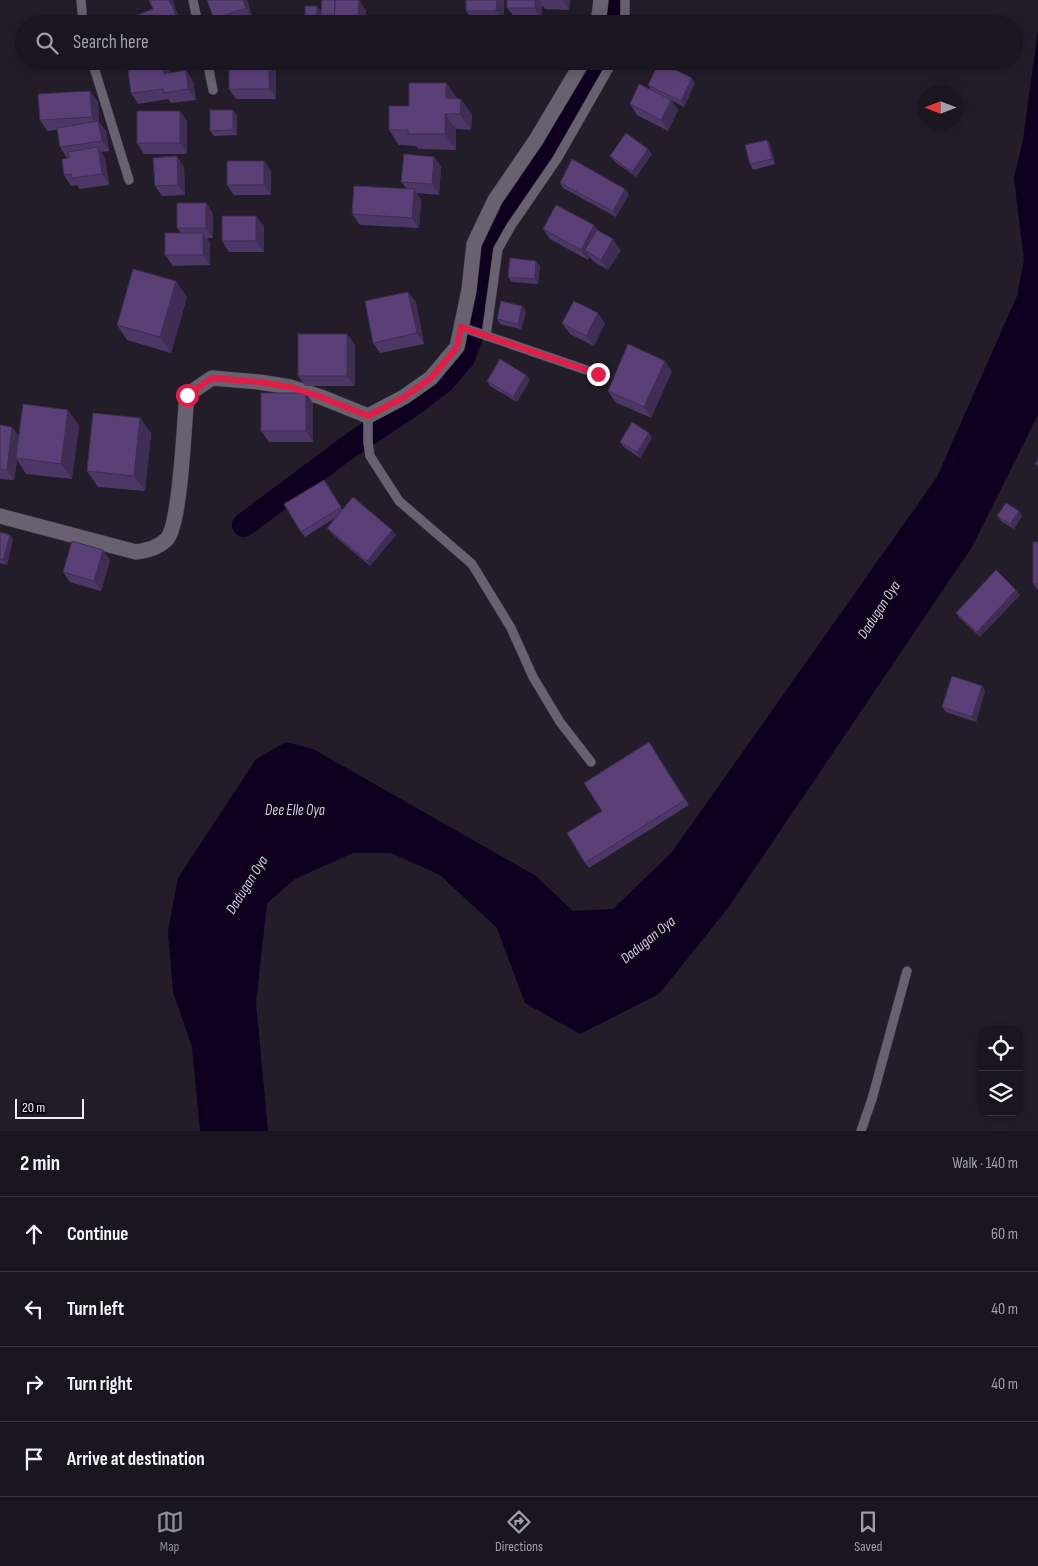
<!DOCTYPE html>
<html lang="en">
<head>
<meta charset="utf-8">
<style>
  :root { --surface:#1a161f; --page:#27232c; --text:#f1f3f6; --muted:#9f9fa4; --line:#38353d; --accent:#8c9099 }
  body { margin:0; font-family:"Sofia Sans Condensed",sans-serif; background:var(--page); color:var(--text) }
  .controls { position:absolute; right:15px; bottom:15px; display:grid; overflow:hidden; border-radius:10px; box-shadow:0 2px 12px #0003 }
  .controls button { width:45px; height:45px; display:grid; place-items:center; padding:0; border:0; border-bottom:1px solid var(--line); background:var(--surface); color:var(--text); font:25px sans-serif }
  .compass { position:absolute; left:918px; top:85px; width:45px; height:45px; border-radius:50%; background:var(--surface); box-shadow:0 2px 12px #0003; rotate:270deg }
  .scale { position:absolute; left:15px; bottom:12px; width:69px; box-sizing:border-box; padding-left:5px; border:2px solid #eeebf4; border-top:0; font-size:14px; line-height:18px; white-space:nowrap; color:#eeebf4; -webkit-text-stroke:4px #0b080e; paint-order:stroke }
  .stop { position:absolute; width:15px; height:15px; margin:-11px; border:4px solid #e11d48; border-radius:50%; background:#fff }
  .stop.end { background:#e11d48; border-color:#fff; box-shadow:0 1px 5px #0008 }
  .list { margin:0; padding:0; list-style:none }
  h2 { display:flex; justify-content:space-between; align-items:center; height:65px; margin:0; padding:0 20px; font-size:21px }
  h2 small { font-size:16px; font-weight:400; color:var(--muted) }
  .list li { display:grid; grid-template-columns:32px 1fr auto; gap:15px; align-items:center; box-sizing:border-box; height:75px; padding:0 20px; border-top:1px solid var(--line) }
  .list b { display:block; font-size:19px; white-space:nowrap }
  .list em { font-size:16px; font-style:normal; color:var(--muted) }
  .icon { flex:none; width:28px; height:28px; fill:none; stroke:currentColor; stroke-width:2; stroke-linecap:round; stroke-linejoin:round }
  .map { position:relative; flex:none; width:1038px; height:1131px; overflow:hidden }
  .search { position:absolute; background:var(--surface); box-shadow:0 2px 12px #0003; left:15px; right:15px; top:15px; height:55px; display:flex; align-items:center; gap:12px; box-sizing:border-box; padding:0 18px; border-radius:28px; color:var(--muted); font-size:19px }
  .sheet { height:365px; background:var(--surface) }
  nav { display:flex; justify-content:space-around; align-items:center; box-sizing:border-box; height:70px; border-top:1px solid var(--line); background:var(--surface); font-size:14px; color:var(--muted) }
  nav a { display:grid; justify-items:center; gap:2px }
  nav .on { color:var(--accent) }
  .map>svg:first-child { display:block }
</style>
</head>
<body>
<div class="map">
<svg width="1038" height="1131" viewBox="0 0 1038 1131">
  <rect width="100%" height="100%" fill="#221d29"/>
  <!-- water -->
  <path fill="#100020" d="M1038,29v386l-66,132 -244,361 -69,86 -79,40 -55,-31 -28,-75 -57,-53 -49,-22h-38l-58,26 -28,24 -11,100 12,128h-68l-8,-84 -19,-55 -5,-61 10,-53 78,-119 30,-17 27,7 223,127 37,35 40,-2 59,-57 265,-375 80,-181 7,-36 -10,-82 9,-38z"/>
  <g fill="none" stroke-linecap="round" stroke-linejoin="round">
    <!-- canal -->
    <path stroke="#100020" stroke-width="24" d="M609,24l4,-24
      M244,525l103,-77 69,-46 27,-21 20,-23 11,-30 10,-68 10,-21 66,-107 36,-71"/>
    <!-- lane casing -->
    <g stroke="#3e3944" stroke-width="10">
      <path id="lane" d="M81,0l2,24
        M193,0l5,24
        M625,24v-24
        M92,61l37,119
        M207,61l6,29
        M461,327l137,47
        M486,336l12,-87 13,-23 46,-67 56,-98
        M368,416v26l2,14 29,45 73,63 39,64 22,49 27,45 31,40
        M861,1131l11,-32 35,-128"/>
    </g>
    <!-- street casing -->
    <g stroke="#3e3944" stroke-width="16">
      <path id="street" d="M598,24l3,-24
        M0,516l136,36c12,-2 22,-4 31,-13 14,-16 17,-118 20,-144l25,-17 47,4 31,5 31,10 47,19 36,-19 27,-19 26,-31 12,-57 5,-46 21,-44 41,-60 47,-79"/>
    </g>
    <!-- lane -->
    <use href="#lane" stroke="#676170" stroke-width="9"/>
    <!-- street -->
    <use href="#street" stroke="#676170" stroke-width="15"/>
  </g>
  <!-- wall -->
  <path fill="#4d3766" d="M247,0l6,18 -1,1 3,5h-38l-3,-5z
    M466,0h38v22l-31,-1 -7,-10z
    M507,0h63l-1,10 -24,-1 -3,-4v14l-27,-1 -8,-10z
    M229,61h41l6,9v29h-40l-7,-10z
    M170,69v4l23,8 3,19 -25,3 -3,-4 -30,5 -7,-11z
    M446,83l11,15 15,16 -1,16 -15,-1v21l-37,-1 -3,-3 -17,-1 -10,-15 20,-24z
    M695,83l-11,24 -13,-7 7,10 -10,21 -31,-16 -7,-11 21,-14 -3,-5z
    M98,102l1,20 7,9 3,20 -8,1 4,6 4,27 -30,4 -2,-4 -6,1 -7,-11 3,-17 -7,-11 -3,-17 -10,1 -7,-11z
    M237,115v20l-23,1 -4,-5z
    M187,121v33h-43l-7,-11z
    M767,140l3,5 5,19 -22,6 -3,-6z
    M652,154l-16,23 -22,-16 -4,-5z
    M434,157l7,10 -2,28 -23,-2 5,7 -2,28 -59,-3 -8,-11 55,-25 -6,-7z
    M264,161l7,10v24h-37l-7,-10z
    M184,167l1,28 -23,1 -7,-10z
    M560,183l65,6 4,5 -13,23 -53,-29z
    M206,203l7,11v24h-6l3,5v22l-37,1 -8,-11 16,-22 -4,-5z
    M256,216l8,10v26h-35l-7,-11z
    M594,225l3,5 24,20 -13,20 -15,-9 -3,-4 -2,3 -38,-21 -7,-10z
    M536,261l4,5 -2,18 -26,-2 -4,-5z
    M408,292l8,10 8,42 -44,9 -7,-10z
    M187,297l-16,56 -44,-13 -10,-15z
    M522,306l4,6 -5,17 -21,-5 -3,-5z
    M562,323h43l-11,23 -24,-12z
    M347,334l8,11v41h-50l-7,-10z
    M672,371l-21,47 -36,-16 -7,-11z
    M526,375l4,5 -13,22 -27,-16 -3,-5z
    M306,393l7,10v39h-44l-8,-11z
    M140,418l11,15 -6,58 -47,-4 -11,-16z
    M0,425l19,11 60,-11 -7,54 -46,-5 -9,-14 -3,20 -14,-1z
    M652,438l-12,20 -16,-11 -4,-5z
    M327,485l15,24 54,26 -26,31 -39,-33 -4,-5 8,-10 -30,19 -4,-5z
    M997,516h25l-8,13 -13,-8z
    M0,532l10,3 3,5 -6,25 -7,-2z
    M1038,542v48l-5,-6z
    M110,560l-9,31 -31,-9 -7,-10z
    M1020,595l-40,42 -20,-19 -4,-5z
    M982,686l3,5 -9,31 -30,-10 -4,-5z
    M649,742l40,63 -100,63 -4,-5 17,-52z"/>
  <!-- shaded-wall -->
  <path fill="#3f2d53" d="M169,0h4l3,10 3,5 3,9h-4z
    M243,0h4l6,18 -7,-10z
    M359,0l7,10v14h-8z
    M497,0h7v22l-8,-11z
    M535,0h4l3,5v14l-7,-11z
    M562,0h8l-1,10z
    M317,6l4,5v13h-4z
    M163,61h1l6,8 2,15 -8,-10z
    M269,61h1l6,9v29l-7,-10z
    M186,70l7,11 3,19 -8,-11z
    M692,78l3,5 -11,24 -3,-6z
    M446,83l11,16 -11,-1z
    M90,91l8,11 1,20 7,9 3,20 -7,-10 -3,-13 -7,-11z
    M461,99l11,15 -1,16 -11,-16z
    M671,100l7,10 -10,21 -7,-11z
    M233,110l4,5v20l-4,-5z
    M180,111l7,10v33l-7,-11z
    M445,114l11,15v21l-11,-16z
    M767,140l3,5 5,19 -3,-5z
    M98,147l7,11 4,27 -7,-11z
    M648,149l4,5 -16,23 -4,-5z
    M177,156l7,11 1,28 -7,-10z
    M434,157l7,10 -2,28 -7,-11z
    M264,161l7,10v24l-7,-10z
    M414,189l7,11 -2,28 -7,-10z
    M625,189l4,5 -13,23 -3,-6z
    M206,203l7,11v24l-7,-10z
    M256,216l8,10v26l-8,-11z
    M594,225l7,11 -16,14 5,7 -2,3 -7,-10z
    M203,233l7,10v22l-7,-10z
    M613,239l8,11 -13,20 -7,-10z
    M536,261l4,5 -2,18 -3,-5z
    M176,281l11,16 -16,56 -11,-16z
    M408,292l8,10 8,42 -7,-11z
    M522,306l4,6 -5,17 -3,-5z
    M598,313l7,10 -11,23 -8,-10z
    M347,334l8,11v41l-8,-10z
    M665,361l7,10 -21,47 -7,-11z
    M526,375l4,5 -13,22 -4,-5z
    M306,393l7,10v39l-7,-11z
    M68,410l11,15 -7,54 -11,-15z
    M140,418l11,15 -6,58 -11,-15z
    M12,427l8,10 -4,21 1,2 -3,20 -7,-10z
    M649,433l3,5 -12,20 -3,-6z
    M1019,511l3,5 -8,13 -4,-5z
    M392,530l4,5 -26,31 -3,-5z
    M10,535l3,5 -6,25 -4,-5z
    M103,550l7,10 -9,31 -7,-10z
    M1016,590l4,5 -40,42 -3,-5z
    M982,686l3,5 -9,31 -4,-5z"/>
  <!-- building -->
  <path fill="#5a4077" stroke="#3f2d53" d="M149,0h20l2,5 1,-1 6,20h-44l-2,-7 21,-8z
    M207,0h36l3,8 -32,11z
    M322,0h13l-1,24h-14z
    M335,0h24l-1,24h-24z
    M466,0h31l-1,11h-30z
    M507,0h28v8h-28z
    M305,6h12v18h-12z
    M251,18l2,6h-22z
    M142,61h21l1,13 22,-4 2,19 -24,4 -1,-4 -32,4 -4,-30z
    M229,61h40v28h-40z
    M659,62l33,16 -11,23 -33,-16z
    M409,83h37v15l15,1 -1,15h-15v20h-37v-4h-19v-24h20z
    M639,84l32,16 -10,20 -31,-16z
    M90,91l2,26 -52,3 -2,-26z
    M210,110h23v20l-23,1z
    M137,111h43v32h-43z
    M98,121l4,20 -42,6 -3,-19z
    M626,133l22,16 -16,23 -22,-16z
    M767,140l5,19 -22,5 -5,-19z
    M98,147l4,27 -30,4 -1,-4 -7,1 -2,-16 7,-1 -1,-6z
    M404,154l30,3 -2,27 -31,-2z
    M177,156l1,29 -23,1 -2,-28z
    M572,159l53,30 -12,22 -53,-28z
    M227,161h37v24h-37z
    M354,186l60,3 -2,29 -60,-4z
    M177,203h29v25h-29z
    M556,205l38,20 -13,25 -38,-21z
    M222,216h34v25h-34z
    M597,230l16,9 -12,21 -16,-10z
    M165,233h38v22h-38z
    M510,258l26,3 -1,18 -27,-2z
    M133,269l43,12 -16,56 -43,-12z
    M408,292l9,41 -44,10 -8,-42z
    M501,301l21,5 -4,18 -21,-5z
    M574,301l24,12 -12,23 -24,-13z
    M298,334h49v42h-49z
    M628,344l37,17 -21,46 -36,-16z
    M500,359l26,16 -13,22 -26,-16z
    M261,393h45v38h-45z
    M23,404l45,6 -7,54 -45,-6z
    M93,413l47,5 -6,58 -47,-5z
    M632,422l17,11 -12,19 -17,-10z
    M0,425l12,2 -5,43 -7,-1z
    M1038,459v7l-3,-2z
    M324,480l17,27 -40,25 -17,-28z
    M353,497l39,33 -25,31 -40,-33z
    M1006,503l13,8 -9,13 -13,-8z
    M0,532l10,3 -7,25 -3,-1z
    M72,541l31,9 -9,31 -31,-9z
    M1033,542h5v42h-5z
    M996,570l20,20 -39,42 -21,-19z
    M952,676l30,10 -10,31 -30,-10z
    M649,742l36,58 -100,63 -18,-30 35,-22 -18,-28z"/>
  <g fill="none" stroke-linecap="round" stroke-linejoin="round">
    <!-- route -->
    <path stroke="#e11d48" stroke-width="6" d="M187,395l25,-17 47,4 31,5 31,10 47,19 36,-19 27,-19 26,-31 4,-20 137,47"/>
  </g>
  <g text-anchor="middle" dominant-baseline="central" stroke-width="4" stroke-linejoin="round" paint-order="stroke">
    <!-- water labels -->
    <g font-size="15" font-style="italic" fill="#dcc6f8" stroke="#0b080e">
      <text transform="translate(879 610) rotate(-57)">Dadugan Oya</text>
      <text x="295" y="810">Dee Elle Oya</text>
      <text transform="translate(247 885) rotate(-58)">Dadugan Oya</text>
      <text transform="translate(648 940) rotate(-39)">Dadugan Oya</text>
    </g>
  </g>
</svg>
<div class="controls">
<button><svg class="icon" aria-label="locate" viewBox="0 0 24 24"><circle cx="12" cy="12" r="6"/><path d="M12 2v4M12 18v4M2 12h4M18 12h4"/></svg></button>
<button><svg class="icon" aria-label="layers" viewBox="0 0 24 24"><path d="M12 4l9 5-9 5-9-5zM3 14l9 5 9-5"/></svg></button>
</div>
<svg class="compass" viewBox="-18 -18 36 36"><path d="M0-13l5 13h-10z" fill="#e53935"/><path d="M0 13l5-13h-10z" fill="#9f9fa4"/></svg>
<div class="scale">20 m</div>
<div class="stop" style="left:187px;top:395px"></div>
<div class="stop end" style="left:598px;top:374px"></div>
<div class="search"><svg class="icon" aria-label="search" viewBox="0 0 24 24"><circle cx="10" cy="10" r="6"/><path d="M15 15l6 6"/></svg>Search here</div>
</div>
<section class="sheet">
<h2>2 min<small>Walk · 140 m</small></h2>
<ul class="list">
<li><svg class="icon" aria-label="ahead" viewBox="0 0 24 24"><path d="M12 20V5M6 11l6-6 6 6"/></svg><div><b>Continue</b></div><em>60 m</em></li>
<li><svg class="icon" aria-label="left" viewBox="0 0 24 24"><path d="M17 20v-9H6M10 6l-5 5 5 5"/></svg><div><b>Turn left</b></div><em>40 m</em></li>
<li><svg class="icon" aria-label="right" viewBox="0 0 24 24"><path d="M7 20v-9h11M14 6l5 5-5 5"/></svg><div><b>Turn right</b></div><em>40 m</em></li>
<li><svg class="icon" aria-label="arrive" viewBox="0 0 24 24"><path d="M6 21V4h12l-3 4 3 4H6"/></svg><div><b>Arrive at destination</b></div></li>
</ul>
</section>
<nav>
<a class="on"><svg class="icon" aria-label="map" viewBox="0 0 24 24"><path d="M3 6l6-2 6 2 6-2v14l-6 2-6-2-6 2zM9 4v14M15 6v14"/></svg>Map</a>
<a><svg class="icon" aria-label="directions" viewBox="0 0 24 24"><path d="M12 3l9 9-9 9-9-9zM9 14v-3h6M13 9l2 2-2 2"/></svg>Directions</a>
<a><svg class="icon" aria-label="saved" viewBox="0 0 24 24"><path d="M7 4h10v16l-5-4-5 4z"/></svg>Saved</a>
</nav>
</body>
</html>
